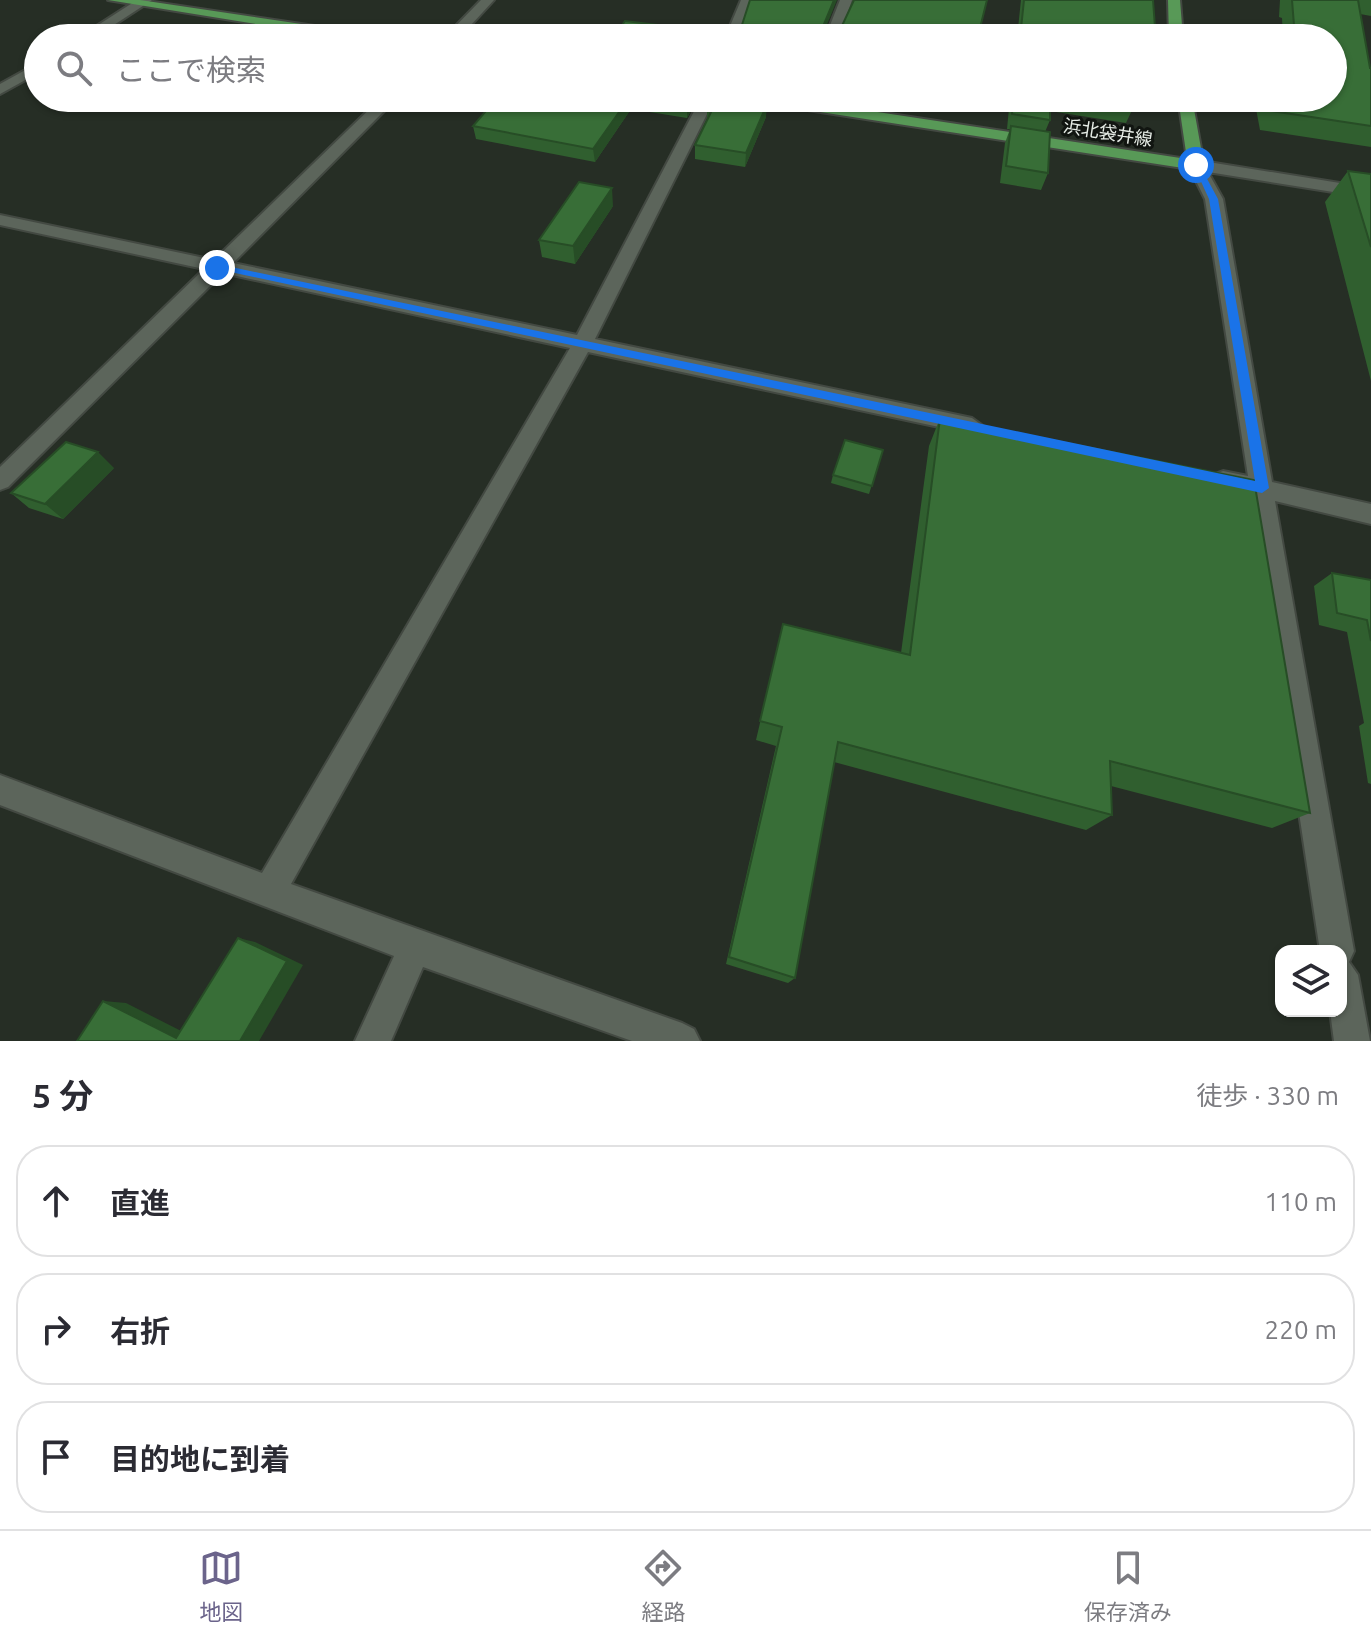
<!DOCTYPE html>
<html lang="ja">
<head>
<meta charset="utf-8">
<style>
  :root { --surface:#fff; --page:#f7f7f7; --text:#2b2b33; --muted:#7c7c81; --line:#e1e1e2; --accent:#6b648b }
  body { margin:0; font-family:Ubuntu,"Noto Sans JP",sans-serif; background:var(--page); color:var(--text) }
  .controls { position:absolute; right:24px; bottom:24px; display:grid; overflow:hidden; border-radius:16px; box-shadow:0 2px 6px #0004 }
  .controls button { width:72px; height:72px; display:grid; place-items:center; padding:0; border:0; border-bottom:2px solid var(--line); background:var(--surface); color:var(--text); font:40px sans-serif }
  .stop { position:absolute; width:24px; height:24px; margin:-18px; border:6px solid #1a73e8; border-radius:50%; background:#fff }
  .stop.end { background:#1a73e8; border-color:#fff; box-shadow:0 2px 8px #0008 }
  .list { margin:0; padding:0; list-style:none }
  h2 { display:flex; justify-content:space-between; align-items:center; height:104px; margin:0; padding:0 32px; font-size:34px }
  h2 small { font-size:26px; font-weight:400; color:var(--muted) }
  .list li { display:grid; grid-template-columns:52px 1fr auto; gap:24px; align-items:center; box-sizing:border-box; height:112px; margin:0 16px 16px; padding:0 16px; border:2px solid var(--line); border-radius:32px }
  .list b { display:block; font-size:30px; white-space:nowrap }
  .list em { font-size:26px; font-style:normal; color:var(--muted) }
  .icon { flex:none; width:44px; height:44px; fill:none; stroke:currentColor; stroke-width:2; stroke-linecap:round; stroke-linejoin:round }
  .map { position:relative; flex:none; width:1371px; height:1041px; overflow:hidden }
  .search { position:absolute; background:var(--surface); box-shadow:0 2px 6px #0004; left:24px; right:24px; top:24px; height:88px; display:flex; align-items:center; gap:20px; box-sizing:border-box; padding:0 28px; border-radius:44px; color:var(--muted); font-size:30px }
  .sheet { height:488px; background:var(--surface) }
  nav { display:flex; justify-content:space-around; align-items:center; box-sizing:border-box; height:112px; border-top:2px solid var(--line); background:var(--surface); font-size:22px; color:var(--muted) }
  nav a { display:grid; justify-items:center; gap:4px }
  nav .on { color:var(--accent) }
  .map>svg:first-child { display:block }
</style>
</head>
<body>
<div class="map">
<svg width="1371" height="1041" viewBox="0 0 1371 1041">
  <rect width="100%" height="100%" fill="#262e25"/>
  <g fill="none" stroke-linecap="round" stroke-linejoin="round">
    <!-- minor casing -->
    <g stroke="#434942" stroke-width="4">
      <path id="minor" d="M137,0h15l-58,38h-16z
        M481,0h13l-35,38h-15z
        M741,0h12l-14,38h-14z
        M840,0h12l-13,38h-14z
        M38,63v10l-38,21v-10z
        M381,98h16l-164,165 344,72 124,-237h14l-120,241 377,79 11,8 -11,8 -384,-82 -297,532 391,139 12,6 6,12h-68l-209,-74 -32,74h-36l39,-85 -394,-151v-30l262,98 308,-525 -347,-75 -215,214 -8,3v-23l204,-198 -204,-44v-10l214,45z
        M1196,160l175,28v10l-163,-26 15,27 49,283 99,22v20l-96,-23 79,450 -5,11 9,13 12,66h-36l-4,-30h11v-60h-21l-69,-455 -36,-10 -4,-6 4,-6 8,-3 25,5 -43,-277 -17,-34z"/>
    </g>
    <!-- major casing -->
    <g stroke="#434942" stroke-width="4">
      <path id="major" d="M108,0h32l229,34 7,4h-34z
        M1168,0h12l3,38h-14z
        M749,98h36l402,61 -9,-61h14l12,67 -8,5 -440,-68z"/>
    </g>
    <!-- minor -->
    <use href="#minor" fill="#5c655b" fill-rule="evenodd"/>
    <!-- major -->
    <use href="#major" fill="#589957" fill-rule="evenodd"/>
  </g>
  <!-- wall -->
  <path fill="#305f2f" d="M987,0l-9,38h-365l213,-11 15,1z
    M1021,0h132l2,27 3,11h-141z
    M1280,0h91v16l-11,-2 10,54h1v79l-111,-17 -6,-32h79v-60h-50l-1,-20 -3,-1z
    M497,98h201l-11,20 -56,-9 -36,53 -119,-23 -3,-13z
    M1010,98h122l1,10 -7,15 -76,-12v9l-5,12 3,41 -7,17 -41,-7 5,-40 5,-14h-3z
    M763,104l3,13 -21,50 -50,-8v-14l12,-24v-14z
    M1348,171l23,3v207l-46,-179z
    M613,206l-38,58 -33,-7 -3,-17z
    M940,418l370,395 -38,15 -161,-42 1,29 -26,15 -252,-68 -39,216 -7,5 -62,-19 50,-218 -20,-6 27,-116 118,29 28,-207z
    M883,450l-14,44 -38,-11 2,-8z
    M114,468l-51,51 -34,-11 -18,-15z
    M1332,573l39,7v204l-3,-1 -9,-57 5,-3 -17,-91 -28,-7 -5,-39z"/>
  <!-- shaded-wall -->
  <path fill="#274d26" d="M834,0h3l-15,37 2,-13z
    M629,98h2v11l-36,53 -2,-13z
    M691,98h7l-11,20v-14z
    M767,104l-1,13 -21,50 1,-14z
    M612,188l1,18 -38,58 -2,-18z
    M98,452l16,16 -51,51 -18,-15z
    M238,938l17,4 48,23 -44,76h-19z
    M103,1001l23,2 71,36 -21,-1z"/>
  <!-- building -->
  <path fill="#386e37" stroke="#274d26" stroke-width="2" d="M750,0h84l-10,24 3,4h14l13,-28h133l-9,36 -85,-10 -4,12h-90l-11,-2 -1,2h-174l12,-17 100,12 3,-5h13z
    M1024,0h129l2,27 3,11h-138z
    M1291,0h67l12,68h1v58l-99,-15 -3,-13h64v-60h-38l-3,-38z
    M497,98h132l-36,51 -120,-23z
    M645,98h46l-4,6z
    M712,98h49l-2,5 8,1 -21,49 -51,-8 18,-37 -6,-1z
    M1013,98h37v22l-38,-6z
    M1064,98h68l1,10z
    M1011,126l39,6 -2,41 -42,-7z
    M1348,171l23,3v73z
    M579,182l33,6 -39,58 -34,-6z
    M940,418l314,62 56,333 -200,-52 2,54 -274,-73 -43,236 -66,-21 53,-230 -22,-6 23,-97 127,31z
    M845,440l38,10 -11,36 -39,-11z
    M66,442l32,10 -53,52 -34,-11z
    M1332,573l39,7v61l-4,-21 -30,-7z
    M238,938l49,23 -47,80h-163l26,-40 73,37z"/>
  <!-- route -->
  <path fill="#1a73e8" d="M1193,164h6l19,35 51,289 -7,5 -1050,-225 5,-4 1038,217 -46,-282z"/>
  <g text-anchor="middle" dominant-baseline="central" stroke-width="6" stroke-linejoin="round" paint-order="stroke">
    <!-- far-street labels -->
    <g font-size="18" fill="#e6ece6" stroke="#111511">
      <text transform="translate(1108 132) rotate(9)">浜北袋井線</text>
    </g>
  </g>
</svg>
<div class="controls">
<button><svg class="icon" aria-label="layers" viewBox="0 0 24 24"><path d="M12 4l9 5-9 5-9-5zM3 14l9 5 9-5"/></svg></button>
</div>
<div class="stop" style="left:1196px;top:165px"></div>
<div class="stop end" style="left:217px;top:268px"></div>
<div class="search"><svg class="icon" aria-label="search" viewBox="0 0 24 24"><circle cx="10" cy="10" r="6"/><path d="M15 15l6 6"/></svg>ここで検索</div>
</div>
<section class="sheet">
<h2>5 分<small>徒歩 · 330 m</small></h2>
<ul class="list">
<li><svg class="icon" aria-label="ahead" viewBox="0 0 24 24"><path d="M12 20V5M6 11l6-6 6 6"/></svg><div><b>直進</b></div><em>110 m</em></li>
<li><svg class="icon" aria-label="right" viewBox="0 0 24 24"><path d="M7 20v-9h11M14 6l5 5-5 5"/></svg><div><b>右折</b></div><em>220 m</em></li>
<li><svg class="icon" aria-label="arrive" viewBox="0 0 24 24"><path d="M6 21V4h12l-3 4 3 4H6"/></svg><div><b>目的地に到着</b></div></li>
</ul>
</section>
<nav>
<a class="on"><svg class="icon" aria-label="map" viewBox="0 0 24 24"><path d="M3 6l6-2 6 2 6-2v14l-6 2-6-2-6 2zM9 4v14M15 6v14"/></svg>地図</a>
<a><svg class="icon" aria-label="directions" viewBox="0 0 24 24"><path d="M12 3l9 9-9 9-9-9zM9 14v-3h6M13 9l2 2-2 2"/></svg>経路</a>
<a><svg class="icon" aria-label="saved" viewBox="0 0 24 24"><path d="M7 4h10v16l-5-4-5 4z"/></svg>保存済み</a>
</nav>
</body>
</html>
